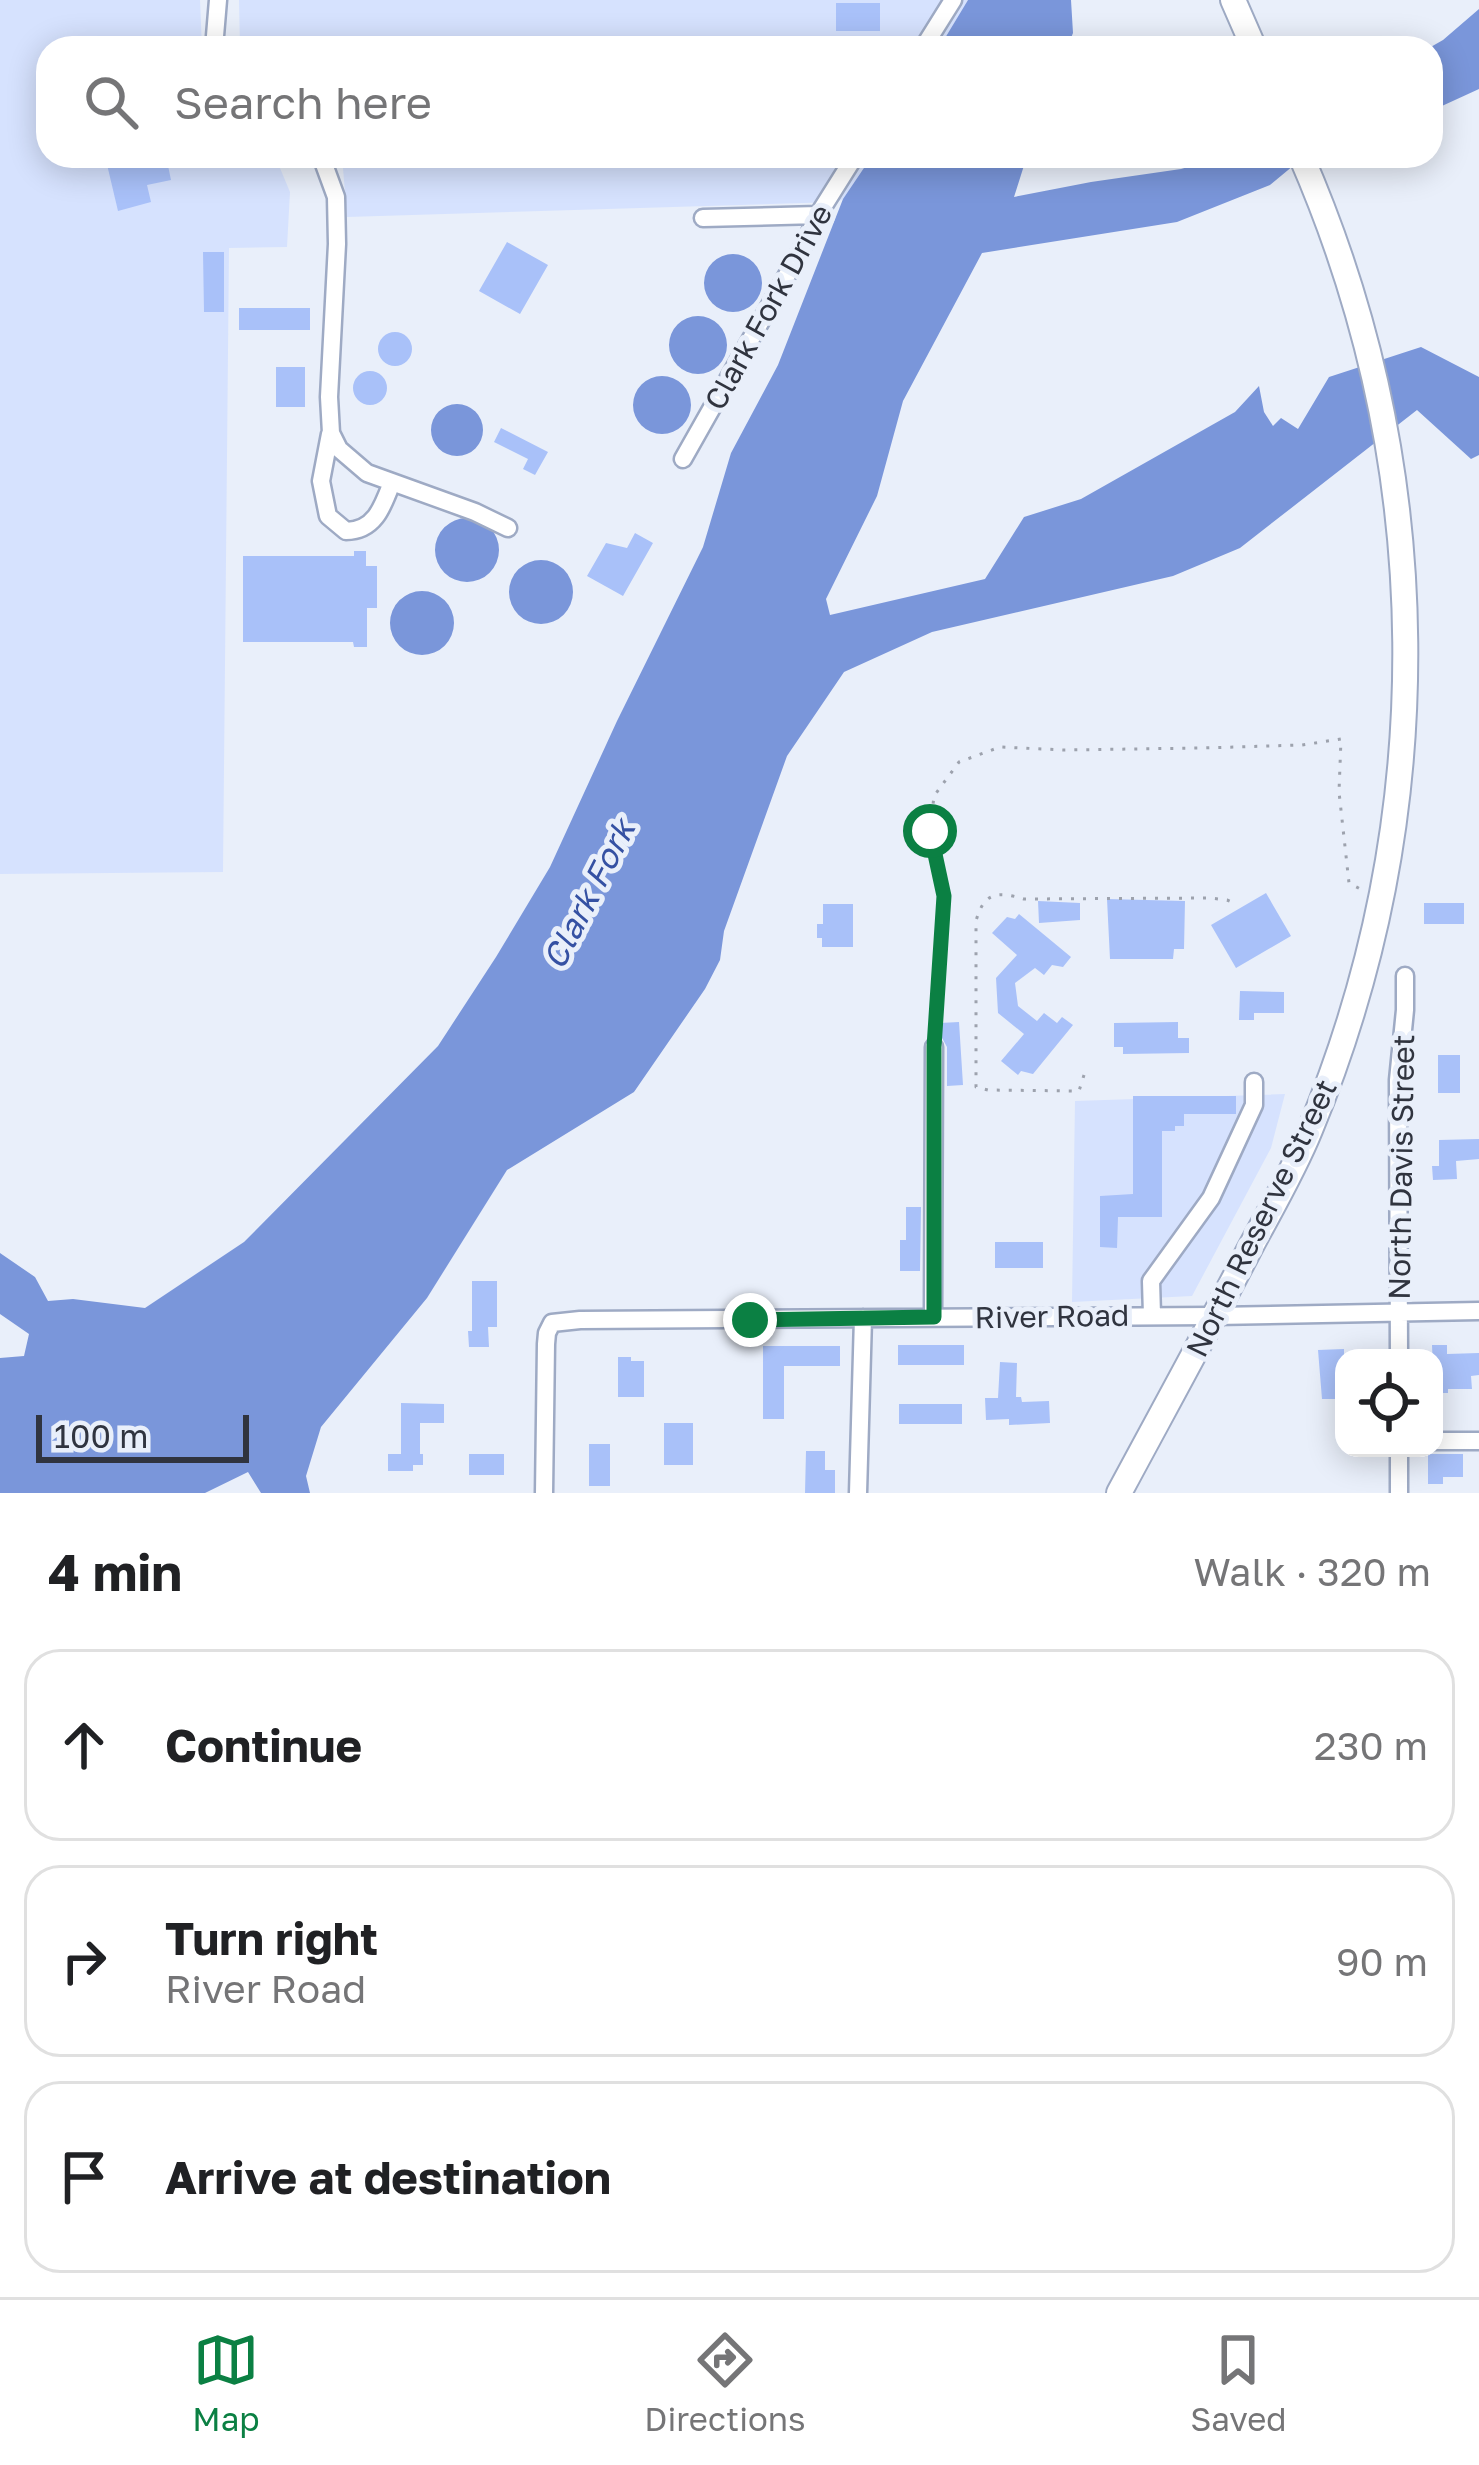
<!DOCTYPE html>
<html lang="en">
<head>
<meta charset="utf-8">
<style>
  :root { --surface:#fff; --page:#f6f6f6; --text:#202124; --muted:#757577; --line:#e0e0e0; --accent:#0b8043 }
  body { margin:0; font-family:"Golos Text",sans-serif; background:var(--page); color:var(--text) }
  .controls { position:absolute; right:36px; bottom:36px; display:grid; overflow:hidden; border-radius:24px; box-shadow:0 6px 30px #0003 }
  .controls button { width:108px; height:108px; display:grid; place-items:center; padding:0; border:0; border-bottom:3px solid var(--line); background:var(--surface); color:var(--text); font:60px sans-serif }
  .scale { position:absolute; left:36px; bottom:30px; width:213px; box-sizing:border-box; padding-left:12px; border:6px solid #30343f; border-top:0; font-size:33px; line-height:42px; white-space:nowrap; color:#30343f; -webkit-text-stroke:9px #e9effa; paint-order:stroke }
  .stop { position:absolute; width:36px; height:36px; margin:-27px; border:9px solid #0b8043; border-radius:50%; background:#fff }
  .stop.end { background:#0b8043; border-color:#fff; box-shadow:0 3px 12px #0008 }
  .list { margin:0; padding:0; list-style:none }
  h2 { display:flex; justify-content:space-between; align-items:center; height:156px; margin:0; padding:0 48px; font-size:51px }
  h2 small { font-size:39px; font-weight:400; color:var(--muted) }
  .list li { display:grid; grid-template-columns:78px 1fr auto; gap:36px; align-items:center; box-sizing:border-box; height:192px; margin:0 24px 24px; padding:0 24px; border:3px solid var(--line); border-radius:36px }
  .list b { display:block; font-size:45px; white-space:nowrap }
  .list p { margin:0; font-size:39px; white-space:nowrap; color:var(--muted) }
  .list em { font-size:39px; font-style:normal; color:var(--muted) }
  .icon { flex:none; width:66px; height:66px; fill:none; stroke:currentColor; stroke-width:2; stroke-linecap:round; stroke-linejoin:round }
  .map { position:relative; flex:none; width:1479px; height:1493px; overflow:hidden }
  .search { position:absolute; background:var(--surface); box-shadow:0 6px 30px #0003; left:36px; right:36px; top:36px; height:132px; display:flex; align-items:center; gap:30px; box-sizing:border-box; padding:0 42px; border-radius:36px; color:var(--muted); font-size:45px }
  .sheet { height:804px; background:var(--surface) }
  nav { display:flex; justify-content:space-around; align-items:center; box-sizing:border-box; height:168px; border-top:3px solid var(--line); background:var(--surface); font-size:33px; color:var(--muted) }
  nav a { display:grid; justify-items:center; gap:6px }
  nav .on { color:var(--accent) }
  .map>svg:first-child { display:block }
</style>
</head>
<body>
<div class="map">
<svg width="1479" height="1493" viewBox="0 0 1479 1493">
  <rect width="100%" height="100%" fill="#e9effa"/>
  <!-- built -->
  <path fill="#d6e2fe" d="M0,0h200l2,48h-154v108h227l15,36 -3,55 -58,1 -6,624 -223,2z
    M239,0h729l-29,48h-699z
    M342,156h530l-29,43 -6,3 -490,15z
    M1285,1094l-14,54 -79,148 -120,6 3,-201z"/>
  <!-- water -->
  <path fill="#7a96da" d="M968,0h103l2,33 -6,15h-128z
    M1479,9v80l-48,22v-63h-2l14,-8z
    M872,156h155l-13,41 77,-15 90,-13 44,-13h80l-35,29 -93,37 -195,31 -79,148 -26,95 -51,103 4,16 155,-36 39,-62 57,-18 154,-87 24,-26 5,26 9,14 8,-8 17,11 31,-52 92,-30 58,30v78l-8,4 -54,-49 -177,138 -67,28 -241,56 -88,40 -57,84 -63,175 -4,29 -15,29 -71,103 -127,78 -80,128 -106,129 -15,49 4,17h-49l-13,-21 -43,21h-205v-135l24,-2 5,-22 -29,-20v-61l35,24 13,24 25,-2 72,9 99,-66 194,-196 58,-89 54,-90 67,-146 86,-174 28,-94 47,-88 65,-166z
    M704 283a29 29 0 1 1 58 0a29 29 0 1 1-58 0Z
    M669 345a29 29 0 1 1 58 0a29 29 0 1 1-58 0Z
    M633 405a29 29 0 1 1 58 0a29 29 0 1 1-58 0Z
    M431 430a26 26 0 1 1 52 0a26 26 0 1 1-52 0Z
    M435 550a32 32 0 1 1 64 0a32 32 0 1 1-64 0Z
    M509 592a32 32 0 1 1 64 0a32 32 0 1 1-64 0Z
    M390 623a32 32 0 1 1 64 0a32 32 0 1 1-64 0Z"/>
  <!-- building -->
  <path fill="#a9c1f9" d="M836,3h44v28h-44z
    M105,156h61l5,24 -24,5 4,17 -33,9z
    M507,242l41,23 -28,49 -41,-23z
    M203,252h21v60h-20z
    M239,308h71v22h-71z
    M378 349a17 17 0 1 1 34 0a17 17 0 1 1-34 0Z
    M276,367h29v40h-29z
    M353 388a17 17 0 1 1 34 0a17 17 0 1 1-34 0Z
    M501,428l47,24 -13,23 -12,-6 5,-10 -34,-17z
    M635,533l18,10 -30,53 -36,-20 19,-33 21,5z
    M354,551h12v15h11v42h-10v39h-13l-1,-5h-110v-86h111z
    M1266,893l25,43 -55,32 -25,-43z
    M1107,899l78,2 -1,48h-10l-1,10h-63z
    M1038,901l42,2v17l-41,3z
    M1424,903h40v21h-40z
    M823,904h30v43h-31v-9h-5v-14h6z
    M1019,914l52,43 -8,10 -11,-2 -8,10 -9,-7 -20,15 3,23 19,15 7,-8 13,10 5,-6 11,8 -40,49 -12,-3 -3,4 -17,-14 23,-27 -26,-21 -2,-35 21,-23 -25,-22 15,-16 8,2z
    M1240,991l44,1v21h-30v7h-15z
    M959,1022l4,63 -16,1v-39l-6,-11 -1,-13z
    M1178,1022v16h11v15l-66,1v-7h-9v-24z
    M1438,1055h22v38h-22z
    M1133,1096h103v18h-52v12h-9v5h-13v86h-44l-1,31 -17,-1v-51l33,-2z
    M1479,1139v20l-23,2 1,18 -24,1 -1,-14h7v-26z
    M906,1207h15l-1,64h-20v-31h6z
    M995,1242h48v26h-48z
    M472,1281h25v46h-9l1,20h-20l-1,-16h4z
    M898,1345h66v20h-66z
    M1432,1345h15v9l32,-1v22l-8,1 1,13h-24v4h-14z
    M763,1346h77v20h-56v53h-21z
    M1344,1349v34h-5v16h-17l-4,-49z
    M618,1357h13v4h13v36h-26z
    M1000,1362l17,1 -1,34h5l1,5 27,-1 1,22 -41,2v-6l-23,1 -1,-22h13z
    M401,1403l43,1v19h-24v31h3v11h-10v6h-25v-17h13z
    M899,1404h63v20h-63z
    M664,1423h29v42h-29z
    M589,1444h21v42h-21z
    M806,1451h19v19h10v23h-30z
    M469,1454h35v21h-35z
    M1428,1454h35v23h-20v7h-15z"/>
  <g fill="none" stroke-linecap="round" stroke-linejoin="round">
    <!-- minor casing -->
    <g stroke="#9eaac4" stroke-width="21">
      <path id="minor" d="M214,48l4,-48
        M923,48l30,-48
        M321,156l15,41 1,47 -8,153 2,36 8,16 28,24 108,39 33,16
        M703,218l115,-3
        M330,434l-9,47 7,35 18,15c29,0 37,-25 46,-49
        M683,459l121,-214 14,-30 37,-59
        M1152,1315l-1,-34 60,-83 43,-93v-23
        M933,1317l1,-270
        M1399,1358l-1,-278 7,-70v-34
        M1434,1441h45
        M544,1493l2,-149 1,-11 5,-10 28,-3 635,-4 264,-5
        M858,1493l5,-175
        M1399,1493v-45"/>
    </g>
    <!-- highway casing -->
    <g stroke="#9eaac4" stroke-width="28">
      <path id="highway" d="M1233,0l21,48
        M1119,1493c43,-80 87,-160 129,-241 21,-40 45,-80 62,-122 130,-314 127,-662 -9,-974"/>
    </g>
    <!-- path -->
    <path stroke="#9da2ad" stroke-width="3" stroke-dasharray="3 9" stroke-linecap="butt" d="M935,1030l8,-134 -13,-65 4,-35 25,-34 41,-15 64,3 137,-2 101,-3 39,-6 -2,53 10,91 15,8
      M1084,1075l-5,16 -91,-1 -12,-3v-166c8,-29 21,-30 48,-22l186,-1 17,2 7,3"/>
    <!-- minor -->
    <use href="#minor" stroke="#fff" stroke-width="16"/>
    <!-- highway -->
    <use href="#highway" stroke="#fff" stroke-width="24"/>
  </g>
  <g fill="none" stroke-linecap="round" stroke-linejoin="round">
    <!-- route -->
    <path stroke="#0b8043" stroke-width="15" d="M750,1320l184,-3v-270l10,-151 -14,-65"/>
  </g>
  <g text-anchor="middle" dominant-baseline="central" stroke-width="10" stroke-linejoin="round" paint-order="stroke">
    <!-- street labels -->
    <g font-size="30" fill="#30343f" stroke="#e9effa">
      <text transform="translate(768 307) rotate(-61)">Clark Fork Drive</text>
      <text transform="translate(1401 1167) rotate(-89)">North Davis Street</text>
      <text transform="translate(1261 1218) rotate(-64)">North Reserve Street</text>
      <text transform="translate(1052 1316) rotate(-1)">River Road</text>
    </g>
    <!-- water labels -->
    <g font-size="33" font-style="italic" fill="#3551a3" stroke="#e9effa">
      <text transform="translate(588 894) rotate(-63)">Clark Fork</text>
    </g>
  </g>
</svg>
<div class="controls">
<button><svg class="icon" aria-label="locate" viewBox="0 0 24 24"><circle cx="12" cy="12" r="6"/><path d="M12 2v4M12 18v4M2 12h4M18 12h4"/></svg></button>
</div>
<div class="scale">100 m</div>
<div class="stop" style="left:930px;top:831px"></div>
<div class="stop end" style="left:750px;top:1320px"></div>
<div class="search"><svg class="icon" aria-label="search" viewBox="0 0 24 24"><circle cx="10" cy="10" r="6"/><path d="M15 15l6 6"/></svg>Search here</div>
</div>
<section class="sheet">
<h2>4 min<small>Walk · 320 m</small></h2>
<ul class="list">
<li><svg class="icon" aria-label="ahead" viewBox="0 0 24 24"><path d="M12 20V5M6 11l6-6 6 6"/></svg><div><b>Continue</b></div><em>230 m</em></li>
<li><svg class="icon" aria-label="right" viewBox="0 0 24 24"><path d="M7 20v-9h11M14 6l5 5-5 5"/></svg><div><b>Turn right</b><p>River Road</p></div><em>90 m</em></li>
<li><svg class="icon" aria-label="arrive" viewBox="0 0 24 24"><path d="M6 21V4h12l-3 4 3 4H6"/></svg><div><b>Arrive at destination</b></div></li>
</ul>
</section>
<nav>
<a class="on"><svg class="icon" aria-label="map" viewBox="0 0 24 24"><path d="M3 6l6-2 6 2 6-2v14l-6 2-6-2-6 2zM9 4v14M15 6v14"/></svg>Map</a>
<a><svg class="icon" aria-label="directions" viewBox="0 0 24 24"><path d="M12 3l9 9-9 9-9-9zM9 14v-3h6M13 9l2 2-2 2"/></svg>Directions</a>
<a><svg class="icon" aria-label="saved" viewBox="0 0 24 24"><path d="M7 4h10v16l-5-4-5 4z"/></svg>Saved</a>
</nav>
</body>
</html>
